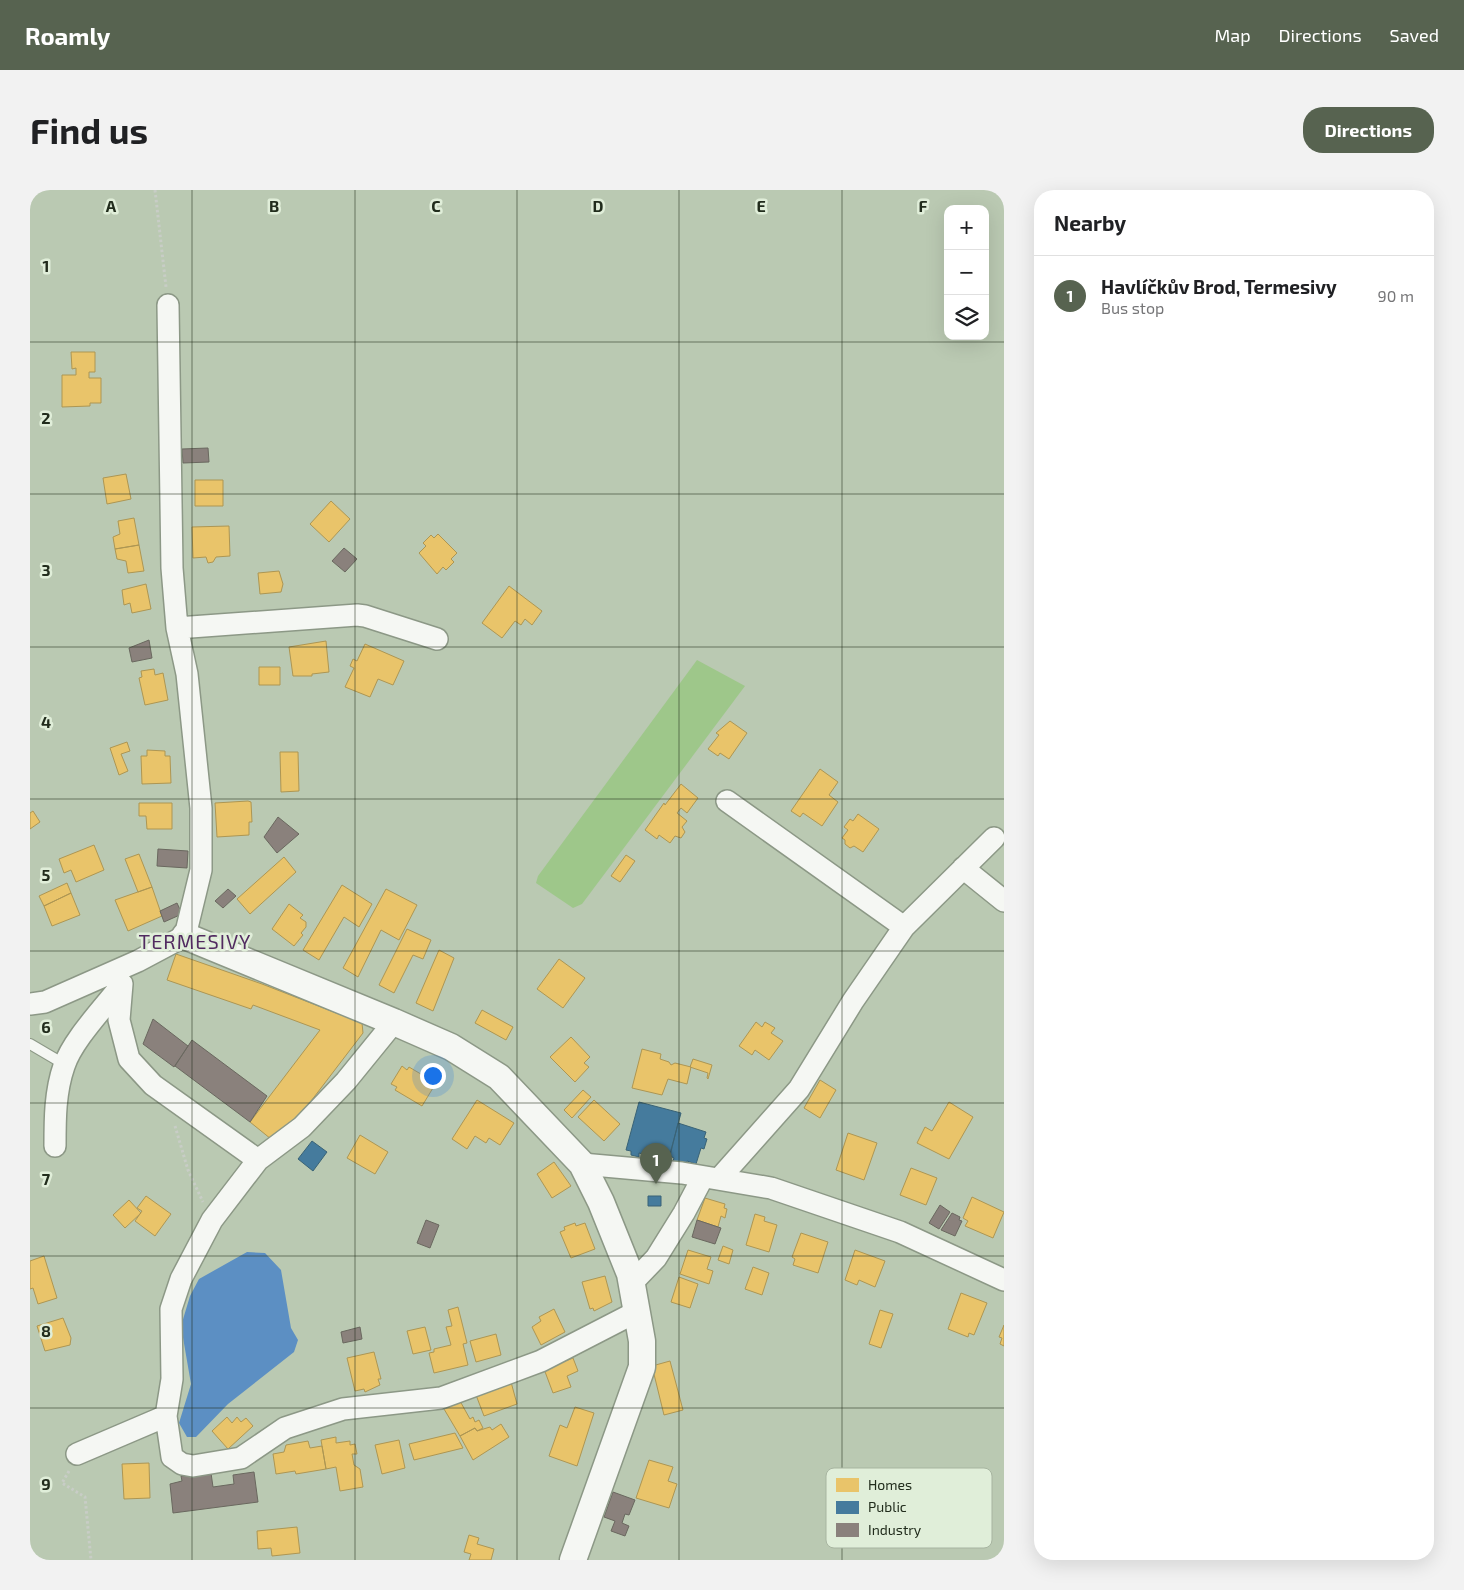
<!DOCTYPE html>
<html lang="en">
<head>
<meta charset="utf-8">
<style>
  :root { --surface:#fff; --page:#f2f2f2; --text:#202124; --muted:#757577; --line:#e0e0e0; --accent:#576350 }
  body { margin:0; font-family:"Exo 2",sans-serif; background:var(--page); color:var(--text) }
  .controls { position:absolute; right:15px; top:15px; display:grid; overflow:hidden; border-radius:10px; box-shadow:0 5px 20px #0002 }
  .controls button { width:45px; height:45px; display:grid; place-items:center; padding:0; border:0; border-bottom:1px solid var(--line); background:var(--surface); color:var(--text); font:25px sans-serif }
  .you { position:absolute; left:402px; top:885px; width:18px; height:18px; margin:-12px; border:4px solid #fff; border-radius:50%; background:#1a73e8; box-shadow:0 0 0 8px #1a73e833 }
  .badge { display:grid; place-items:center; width:32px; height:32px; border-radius:50%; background:var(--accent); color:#fff; font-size:16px; font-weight:700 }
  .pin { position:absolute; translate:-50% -41px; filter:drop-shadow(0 1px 2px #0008) }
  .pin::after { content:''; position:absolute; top:26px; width:18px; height:15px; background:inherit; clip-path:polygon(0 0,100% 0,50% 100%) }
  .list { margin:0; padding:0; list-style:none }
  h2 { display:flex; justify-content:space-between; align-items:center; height:65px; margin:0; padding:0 20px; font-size:21px }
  h2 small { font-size:16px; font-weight:400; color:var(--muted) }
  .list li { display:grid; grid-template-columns:32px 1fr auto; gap:15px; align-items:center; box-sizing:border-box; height:80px; padding:0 20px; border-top:1px solid var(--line) }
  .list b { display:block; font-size:19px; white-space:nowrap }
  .list p { margin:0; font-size:16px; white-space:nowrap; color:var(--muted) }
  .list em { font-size:16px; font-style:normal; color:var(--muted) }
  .icon { flex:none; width:28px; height:28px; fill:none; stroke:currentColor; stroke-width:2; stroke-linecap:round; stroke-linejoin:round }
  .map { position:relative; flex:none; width:974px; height:1370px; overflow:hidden; border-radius:20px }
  header { display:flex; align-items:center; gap:30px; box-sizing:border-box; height:70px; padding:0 25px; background:var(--accent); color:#fff }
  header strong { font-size:24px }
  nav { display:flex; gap:28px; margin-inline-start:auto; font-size:18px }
  .intro { display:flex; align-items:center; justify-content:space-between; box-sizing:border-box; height:120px; padding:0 30px }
  h1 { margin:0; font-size:35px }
  .button { padding:12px 22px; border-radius:20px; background:var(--accent); color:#fff; font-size:18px; font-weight:700 }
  main { display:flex; gap:30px; padding:0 30px }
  aside { flex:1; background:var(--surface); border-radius:20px; box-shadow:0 5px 20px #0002 }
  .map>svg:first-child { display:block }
</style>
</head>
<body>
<header>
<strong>Roamly</strong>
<nav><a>Map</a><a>Directions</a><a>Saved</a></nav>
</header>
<div class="intro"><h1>Find us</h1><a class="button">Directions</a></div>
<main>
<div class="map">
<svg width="974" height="1370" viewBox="0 0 974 1370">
  <rect width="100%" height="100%" fill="#bac9b2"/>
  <!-- green -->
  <path fill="#9ec78a" d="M667,470l48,26 -163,218 -9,4 -37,-25 2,-7z"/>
  <!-- water -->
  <path fill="#5c8fc3" d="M217,1062l18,1 16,17 10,58 7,12 -4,12 -66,52 -32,33h-9l-8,-14 12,-39 -10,-58 9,-30 9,-17z"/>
  <!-- homes -->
  <path fill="#e9c46a" stroke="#ad9653" d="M41,162h24v20h-6v6h12v25h-11v3l-28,1v-32h14v-7l-4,1z
    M96,284l5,25 -24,5 -4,-26z
    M165,290h28v26h-28z
    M301,311l19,18 -21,23 -19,-18z
    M104,328l5,27 -24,4 -2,-12 7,-3 -2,-13z
    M199,336l1,30 -14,1 -3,5 -5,1 -2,-6 -13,1 -1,-31z
    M408,344l19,19 -6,6 3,3 -8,8 -3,-3 -6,7 -18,-21 7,-7 -3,-3 8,-8 3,3z
    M109,355l5,26 -16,2 -2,-12 -9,-2 -2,-10z
    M249,381l4,13 -2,8 -21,2 -2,-21z
    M116,394l5,25 -19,4 -2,-10 -6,2 -2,-15z
    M479,396l33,25 -10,14 -7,-6 -4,6 -6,-4 -13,17 -20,-15z
    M296,451l3,31 -17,2v2h-19l-4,-29z
    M335,454l39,17 -11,24 -15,-6 -8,18 -25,-10 9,-19 -4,-2 3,-7 4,2z
    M229,477h21v18h-21z
    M124,479l1,6 8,-2 5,27 -23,5 -6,-27 3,-1 -1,-6z
    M700,531l17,12 -18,26 -9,-6 -2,3 -10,-7 11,-14 -3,-2z
    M97,552l3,9 -9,3 7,17 -9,4 -9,-27z
    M117,560l18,1v5h5l1,27 -29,1 -1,-28h6z
    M250,562h18l1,39 -18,1z
    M790,579l18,13 -9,13 9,7 -16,24 -19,-13 -3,4 -9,-6z
    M651,594l17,14 -11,15 -6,-5 -4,5 10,8 -5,6 3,5 -4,6 -6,-2 -5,7 -11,-8 -2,4 -12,-9 19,-27 1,2z
    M218,611l3,1 1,20h-3v13l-32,2 -2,-34z
    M109,613h33v26h-25l-1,-13h-7z
    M3,621l7,11 -10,7v-16z
    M828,624l21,15 -16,23 -9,-6 -4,2 -5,-4v-4l-3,-2 6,-8 -4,-3 6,-8 3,2z
    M64,655l10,25 -28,12 -5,-12 -7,3 -5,-14z
    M109,664l13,33 -14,5 -13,-33z
    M596,665l9,6 -15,21 -9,-6z
    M254,667l12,15 -46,42 -13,-15z
    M37,693l4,10 -27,13 -5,-10z
    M312,695l30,19 -13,23 -15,-10 -25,43 -16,-10z
    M122,697l10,29 -34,15 -13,-31z
    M356,699l31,16 -18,35 -18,-10 -23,47 -15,-9z
    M41,703l9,22 -28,11 -8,-20z
    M259,714l14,11 -3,3 6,4v5l-5,6 2,2 -9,11 -22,-17z
    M377,739l24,11 -8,19 -10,-4 -19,38 -15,-8z
    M409,760l15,8 -21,53 -17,-8z
    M146,764l86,30 100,39 1,10 -68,89 -24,17 -21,-17 70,-92 -67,-25 -2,4 -84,-29z
    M529,769l26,19 -22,30 -26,-19z
    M452,820l31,17 -7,13 -31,-17z
    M726,832l6,5 3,-5 10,6 -4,5 12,8 -14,19 -14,-10 -3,5 -13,-9z
    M541,847l19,20 -6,6 5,4 -14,15 -25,-25z
    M612,859l19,5 -1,5 9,3 2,3 4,-2 16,4 -4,17 -19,-5 -6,16 -30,-7z
    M663,869l19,6 -4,14 -1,-1 1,-5 -18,-6z
    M372,876l5,4 2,-3 27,16 -14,23 -27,-16 2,-3 -6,-3z
    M790,890l16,10 -16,28 -16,-10z
    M553,900l8,7 -19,21 -8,-8z
    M447,910l37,23 -14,22 -11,-7 -3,5 -11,-7 -8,13 -15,-10z
    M564,910l26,24 -16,17 -26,-24z
    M919,912l24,15 -24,42 -32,-16 8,-16 7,4z
    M818,943l29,10 -13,37 -28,-10z
    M330,945l28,17 -13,22 -28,-16z
    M524,972l17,24 -19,12 -15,-24z
    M881,978l26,10 -11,27 -26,-10z
    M116,1006l25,18 -16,22 -20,-15 7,-10 -5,-3z
    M942,1007l32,15 -11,26 -28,-12 3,-5 -5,-3z
    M675,1008l20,6 -1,4 3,1 -2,9 -4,-2 -3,11 -21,-7z
    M99,1010l12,13 -16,15 -12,-13z
    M725,1024l10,3 -1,4 13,4 -8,27 -23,-7z
    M545,1033l1,3 9,-3 10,26 -24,9 -11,-26 5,-2 -1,-3z
    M771,1043l27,9 -10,31 -25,-8 2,-6 -3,-2z
    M693,1056l10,4 -4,14 -11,-4z
    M658,1060l23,7 -4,12 6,2 -4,13 -29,-10z
    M825,1060l30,11 -10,26 -16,-7 -2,5 -12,-5z
    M14,1066l13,42 -19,6 -5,-16 -3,1v-28z
    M723,1077l16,6 -7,22 -17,-6z
    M575,1086l7,26 -18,9 -1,-3 -3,1 -8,-27z
    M649,1087l19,7 -8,24 -19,-6z
    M931,1103l26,10 -13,32 -5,-2 -1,4 -20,-8z
    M428,1117l9,36 -4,1 5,21 -34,8 -5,-20 5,-1v-3l17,-4 -5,-18 6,-1 -4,-16z
    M524,1119l11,23 -24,13 -9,-18 9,-6 -2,-4z
    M850,1120l13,4 -12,34 -12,-4z
    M33,1128l8,20 -1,7 -25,6 -8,-25z
    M974,1135v21l-4,-2 2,-6 -3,-1z
    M395,1137l6,23 -18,4 -6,-23z
    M466,1144l5,21 -25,7 -6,-21z
    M344,1162l7,27h-3l2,6 -15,7 -1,-3 -9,2 -8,-33z
    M543,1168l5,13 -11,5 4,11 -18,6 -9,-24z
    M640,1171l13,49 -19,5 -12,-49z
    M481,1192l6,22 -33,12 -8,-21z
    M430,1211l10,18 3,-2 2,5 4,-2 4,8 -6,3 -2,-3 -15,8 -16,-27z
    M545,1217l19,6 -17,53 -28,-10 11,-31 7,3z
    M197,1227l5,6 5,-6 4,5 5,-4 7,8 -25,23 -16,-18z
    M471,1234l8,13 -36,23 -13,-24 15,-8 2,3 13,-4 2,3z
    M425,1243l8,15 -49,12 -5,-16z
    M306,1247v6l14,-2v4l5,-1 2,10h-5l2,11 6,4 3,18 -23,4 -4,-24 -10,2 -5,-29z
    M369,1250l6,28 -23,6 -7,-29z
    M278,1251l2,7 12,-2 4,23 -30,5 -1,-3 -19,3 -3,-20 11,-2 2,-7z
    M619,1270l24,7 -5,14 9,3 -8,24 -33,-10z
    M119,1273l1,35 -26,1 -2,-35z
    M267,1337l3,26 -28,3 -1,-8 -13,1 -1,-18z
    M439,1345l10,3 -2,6 17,5 -3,11h-22l2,-6 -7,-2z"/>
  <!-- public -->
  <path fill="#457b9d" stroke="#3a6376" d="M609,912l42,11 -13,48 -29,-8v4l-8,-2v-4l-5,-1z
    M648,933l28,9 -2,6 3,1 -3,10 -3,-1 -5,16 -9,-3 -1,4 -13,-4 1,-3 -4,-2z
    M282,951l15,11 -14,19 -15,-12z
    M618,1006h13v10h-13z"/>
  <!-- industry -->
  <path fill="#8a817c" stroke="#6a685f" d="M178,258l1,14 -26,1 -1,-14z
    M314,358l13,11 -12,13 -13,-11z
    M119,450l3,18 -20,4 -3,-14z
    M248,627l21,17 -22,19 -13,-16z
    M128,659l30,2 -1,17 -30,-2z
    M198,699l8,7 -13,12 -8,-7z
    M147,713l5,11 -18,8 -4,-11z
    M123,829l35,27 -14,21 -31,-23z
    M162,850l75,56 -17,26 -75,-56z
    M910,1015l10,7 -11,17 -10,-6z
    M922,1023l8,4 -1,3 3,1 -7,15 -14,-6z
    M396,1030l13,5 -9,23 -13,-5z
    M667,1030l24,8 -6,16 -23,-7z
    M330,1137l2,12 -19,4 -2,-11z
    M224,1282l4,30 -85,11 -3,-29 12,-3 -1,-5 30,-3 2,14 21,-3 -1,-9z
    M583,1302l22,8 -6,15 -4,-1 -3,9 7,3 -4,10 -14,-5 4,-10 -11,-4z"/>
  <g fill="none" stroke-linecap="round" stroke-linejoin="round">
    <!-- service casing -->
    <g stroke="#8c9886" stroke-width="12">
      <path id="service" d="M0,854l34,20"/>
    </g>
    <!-- minor casing -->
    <g stroke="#8c9886" stroke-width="24">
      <path id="minor" d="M147,438l180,-13 8,1 72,23
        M697,611l177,126
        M933,678l41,33
        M92,794l-3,36 10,39 24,26 105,75
        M0,814l15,-2 93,-41 47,-25 16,-66v-62l-14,-134 -10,-46 -5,-60 -4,-263
        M25,956c0,-27 0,-54 9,-80 9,-27 41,-59 58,-82
        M552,974l100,9 89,15 129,44 104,48
        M689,989l80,-90 54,-88 51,-74 90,-89
        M602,1093l24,-25 28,-45 19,-36
        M136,1226l6,41 10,7 11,2 48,-8 44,-30 58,-19 98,-11 100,-37 97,-50
        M47,1264l89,-38 6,-37 -1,-70 10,-30 31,-59 46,-60 44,-33 44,-46 48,-59"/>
    </g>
    <!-- tertiary casing -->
    <g stroke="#8c9886" stroke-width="29">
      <path id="tertiary" d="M155,746l209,86 57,25 48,30 83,87 19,38 29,72 12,67v26l-69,193"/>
    </g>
    <!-- path -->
    <path stroke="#c8cdc6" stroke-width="3" stroke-dasharray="2.5 2.5" stroke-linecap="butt" d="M125,0l11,97
      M145,936l13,44 15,32
      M39,1281l-7,12 23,14 6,63"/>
    <!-- service -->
    <use href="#service" stroke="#f5f7f3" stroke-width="10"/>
    <!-- minor -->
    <use href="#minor" stroke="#f5f7f3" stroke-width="21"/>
    <!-- tertiary -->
    <use href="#tertiary" stroke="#f5f7f3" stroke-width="26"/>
  </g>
  <!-- grid -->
  <path fill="none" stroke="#212c1c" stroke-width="1" stroke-opacity="0.55" d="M162,0v1370M325,0v1370M487,0v1370M649,0v1370M812,0v1370M0,152h974M0,304h974M0,457h974M0,609h974M0,761h974M0,913h974M0,1066h974M0,1218h974"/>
  <g text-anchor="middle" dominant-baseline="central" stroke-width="5" stroke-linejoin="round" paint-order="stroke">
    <!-- quarter labels -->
    <g font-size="20" letter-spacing="1" fill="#512a60" stroke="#e0eed9">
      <text x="165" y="751">TERMESIVY</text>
    </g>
  </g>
  <!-- legend -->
  <rect x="796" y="1278" width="166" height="80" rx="8" fill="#e0eed9" stroke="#a7b4a0" stroke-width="1"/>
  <rect x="806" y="1288" width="23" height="14" fill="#e9c46a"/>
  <rect x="806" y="1311" width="23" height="13" fill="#457b9d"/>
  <rect x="806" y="1333" width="23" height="14" fill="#8a817c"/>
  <g font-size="14" fill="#212c1c">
    <text x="838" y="1300">Homes</text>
    <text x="838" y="1322">Public</text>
    <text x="838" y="1345">Industry</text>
  </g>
  <g font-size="16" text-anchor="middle" font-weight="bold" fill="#212c1c" stroke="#e0eed9" stroke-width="5" stroke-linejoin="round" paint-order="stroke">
    <text x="81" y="22">A</text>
    <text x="244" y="22">B</text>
    <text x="406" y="22">C</text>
    <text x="568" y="22">D</text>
    <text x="731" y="22">E</text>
    <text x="893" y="22">F</text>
    <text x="16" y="82">1</text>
    <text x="16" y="234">2</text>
    <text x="16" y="386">3</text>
    <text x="16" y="538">4</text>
    <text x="16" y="691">5</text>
    <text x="16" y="843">6</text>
    <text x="16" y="995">7</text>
    <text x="16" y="1147">8</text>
    <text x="16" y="1300">9</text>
  </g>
</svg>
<div class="controls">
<button>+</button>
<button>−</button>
<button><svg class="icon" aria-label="layers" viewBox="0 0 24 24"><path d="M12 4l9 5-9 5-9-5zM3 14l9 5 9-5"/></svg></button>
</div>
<div class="you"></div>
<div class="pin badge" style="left:626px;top:994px">1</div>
</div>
<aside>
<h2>Nearby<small></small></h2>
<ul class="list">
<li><span class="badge">1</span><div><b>Havlíčkův Brod, Termesivy</b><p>Bus stop</p></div><em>90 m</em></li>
</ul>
</aside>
</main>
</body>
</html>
